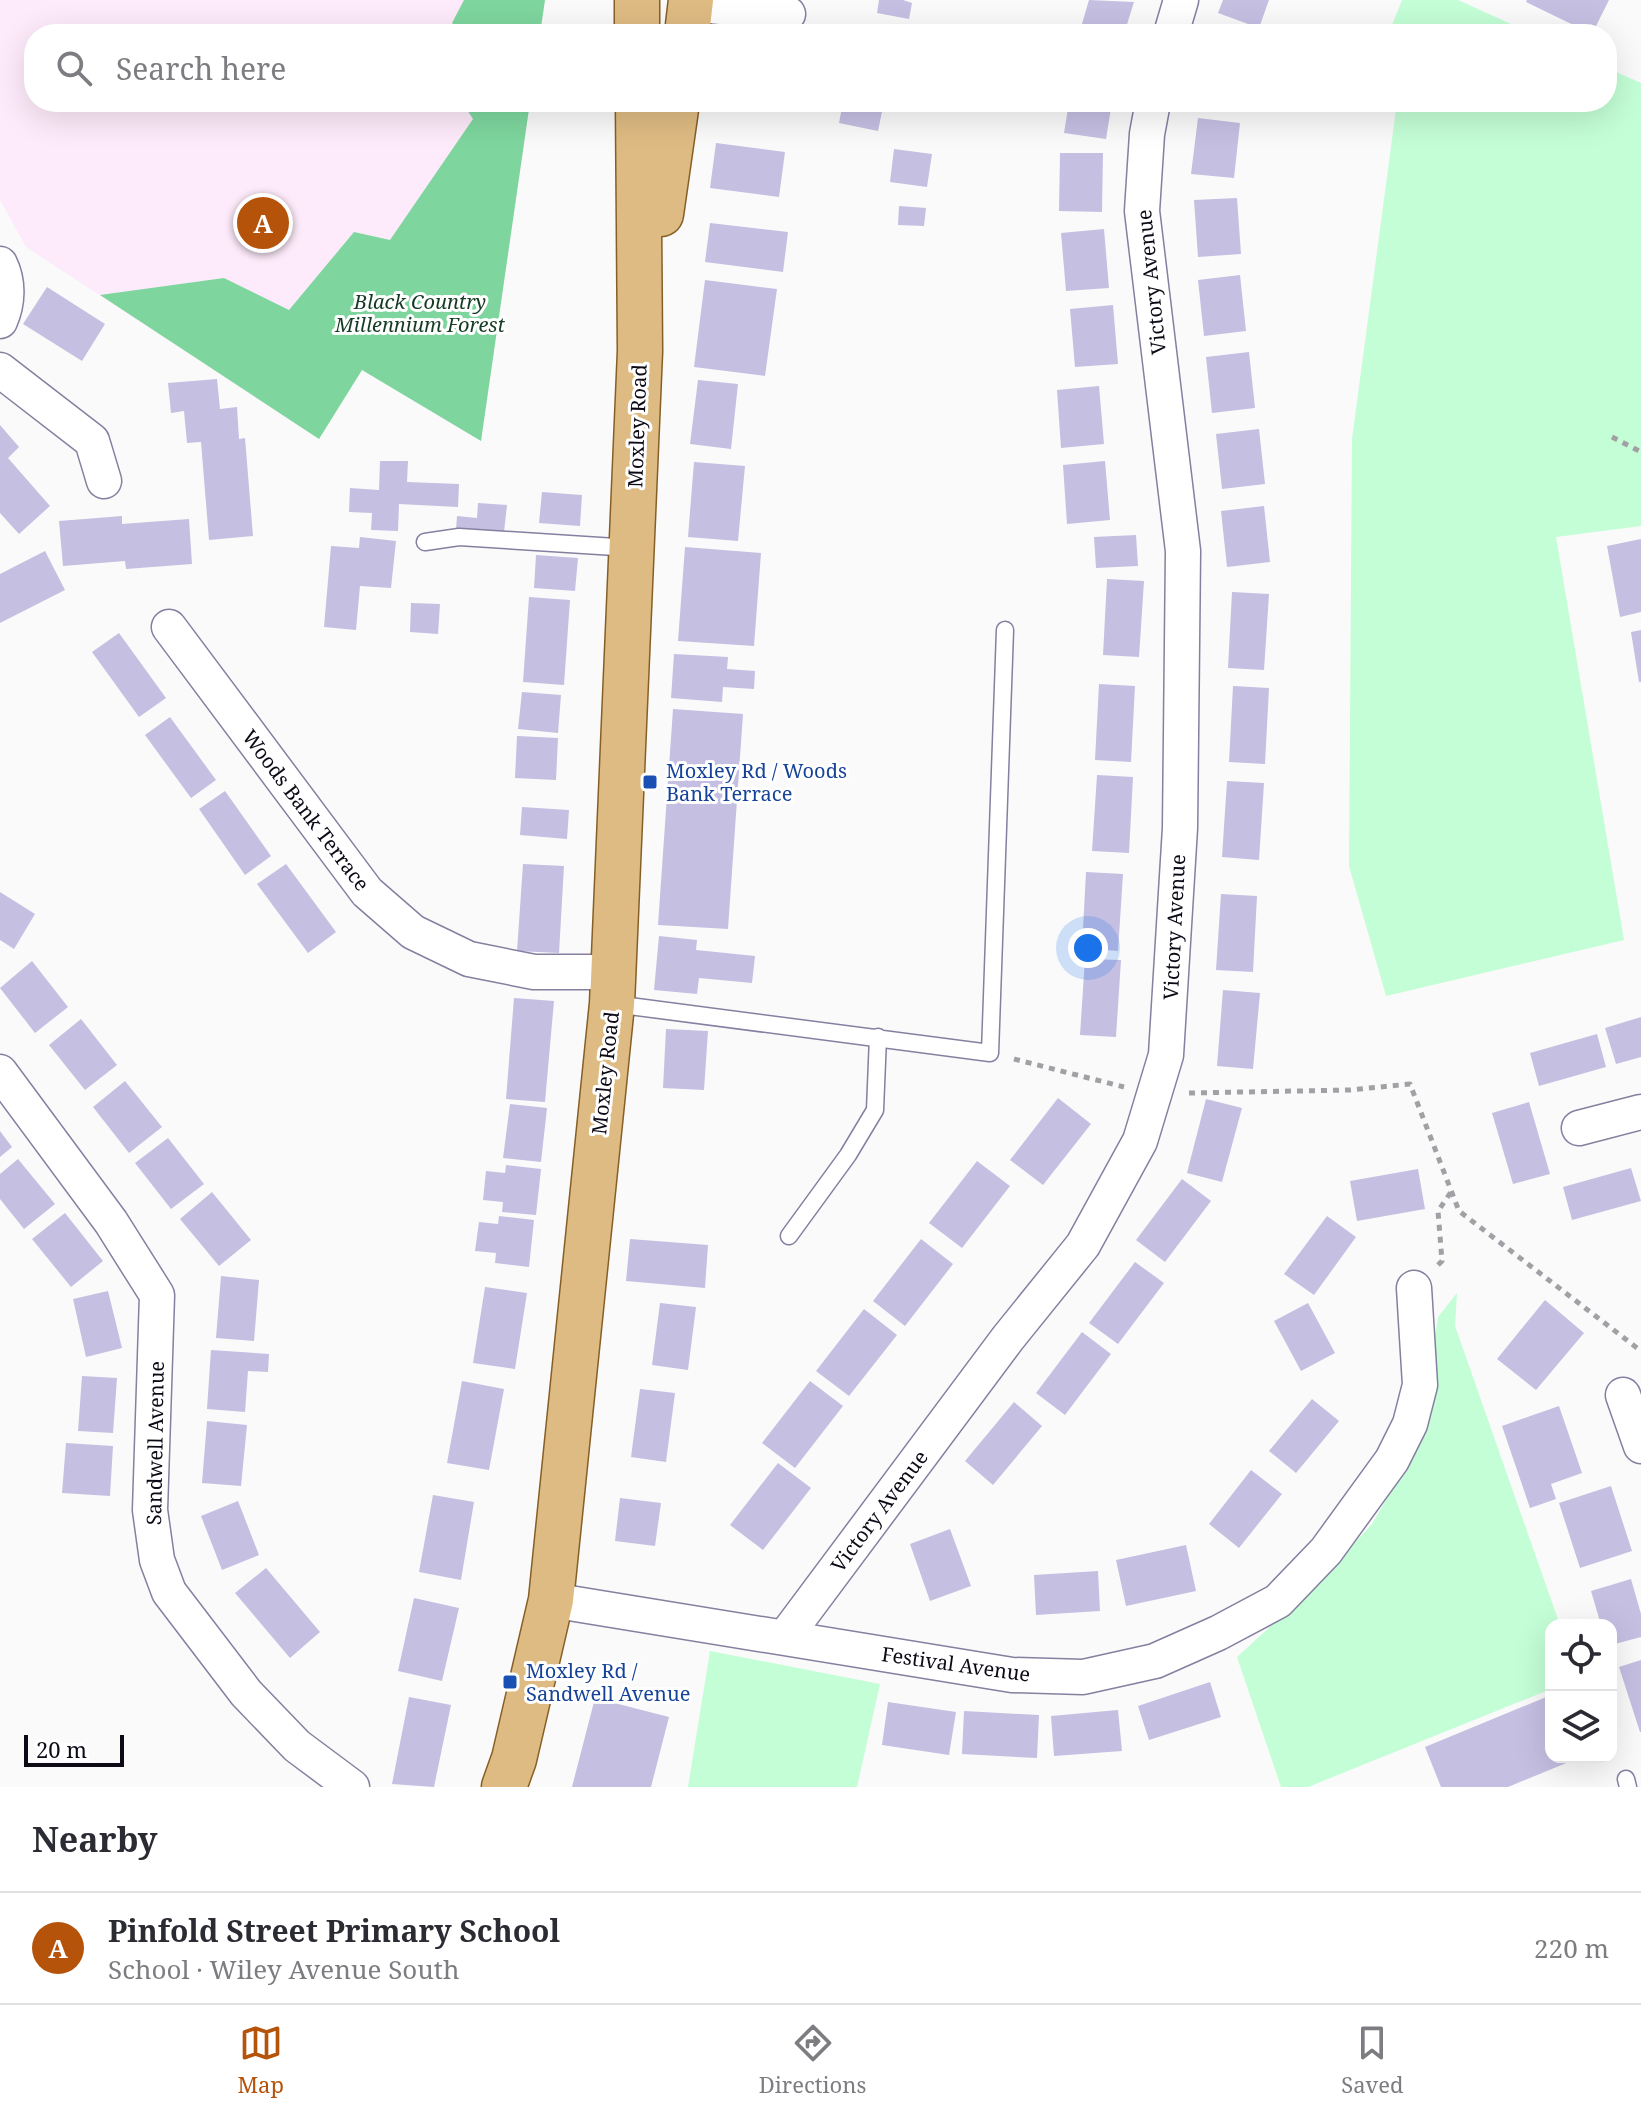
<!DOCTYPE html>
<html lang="en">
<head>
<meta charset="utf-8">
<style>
  :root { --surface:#fff; --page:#f7f7f7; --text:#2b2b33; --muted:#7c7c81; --line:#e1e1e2; --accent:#b45309 }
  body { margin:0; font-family:"Noto Serif",serif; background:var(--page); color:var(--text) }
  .controls { position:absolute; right:24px; bottom:24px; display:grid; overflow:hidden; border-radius:16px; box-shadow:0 8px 32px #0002 }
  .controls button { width:72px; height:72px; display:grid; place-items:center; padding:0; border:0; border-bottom:2px solid var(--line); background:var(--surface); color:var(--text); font:40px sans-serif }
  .scale { position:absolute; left:24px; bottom:20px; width:100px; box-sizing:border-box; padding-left:8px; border:4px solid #0d0a16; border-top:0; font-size:22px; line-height:28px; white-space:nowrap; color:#0d0a16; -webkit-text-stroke:6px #fff; paint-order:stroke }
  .you { position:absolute; left:1088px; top:948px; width:28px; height:28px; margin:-20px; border:6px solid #fff; border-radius:50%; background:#1a73e8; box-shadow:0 0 0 12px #1a73e833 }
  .badge { display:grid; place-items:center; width:52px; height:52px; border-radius:50%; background:var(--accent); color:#fff; font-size:26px; font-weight:700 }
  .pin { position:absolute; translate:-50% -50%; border:4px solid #fff; box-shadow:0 2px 8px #0006 }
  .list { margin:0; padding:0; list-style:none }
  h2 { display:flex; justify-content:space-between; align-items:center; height:104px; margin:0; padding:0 32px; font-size:34px }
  h2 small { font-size:26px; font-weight:400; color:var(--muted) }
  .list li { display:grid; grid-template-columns:52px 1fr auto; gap:24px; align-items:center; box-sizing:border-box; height:112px; padding:0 32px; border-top:2px solid var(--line) }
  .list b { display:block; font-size:30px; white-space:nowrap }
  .list p { margin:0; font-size:26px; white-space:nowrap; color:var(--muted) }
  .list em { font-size:26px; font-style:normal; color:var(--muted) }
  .icon { flex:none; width:44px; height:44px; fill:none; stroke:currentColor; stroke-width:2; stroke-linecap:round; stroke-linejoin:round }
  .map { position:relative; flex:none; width:1641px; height:1787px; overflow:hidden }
  .search { position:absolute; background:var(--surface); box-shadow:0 8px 32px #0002; left:24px; right:24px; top:24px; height:88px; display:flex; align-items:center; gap:20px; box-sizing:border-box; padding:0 28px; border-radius:32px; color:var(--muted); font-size:30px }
  .sheet { height:216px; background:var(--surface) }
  nav { display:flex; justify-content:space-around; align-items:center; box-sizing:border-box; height:112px; border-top:2px solid var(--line); background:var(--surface); font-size:22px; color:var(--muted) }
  nav a { display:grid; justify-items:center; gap:4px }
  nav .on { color:var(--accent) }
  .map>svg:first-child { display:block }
</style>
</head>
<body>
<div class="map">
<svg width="1641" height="1787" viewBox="0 0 1641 1787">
  <rect width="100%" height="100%" fill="#fafafa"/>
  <!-- education -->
  <path fill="#fdeafa" d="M0,0h545l-5,34h-506v68h496l-49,339 -119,-71 -43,69 -293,-192 -26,-47z"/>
  <!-- green -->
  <path fill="#c3fed6" d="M1402,0h56l75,34h-132l-9,-9z
    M1607,68l34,15v443l-85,11 68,403 -238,56 -37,-130 3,-427 45,-337h210z
    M1457,1293l-2,33 105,299h-9v64l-243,98h-27l-44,-130 82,-75 53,-58 46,-79 20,-128z
    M710,1651l170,33 -23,103h-169z"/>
  <!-- forest -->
  <path fill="#7ed69e" d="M464,0h81l-5,34h-76l-12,-11z
    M462,102h68l-49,339 -119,-71 -43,69 -219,-144 124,-17 65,32 65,-78 36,8 83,-121z"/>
  <!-- building -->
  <path fill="#c5bfe2" d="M879,0h24l9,3 -3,16 -32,-6z
    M1089,0l45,2 -10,32h-45z
    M1223,0h46l-10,28 -41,-15z
    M1527,0h82l-17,34 -66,-32z
    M864,26l37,6v2h-38z
    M843,102h41l-6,29 -39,-8z
    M1069,102h43l-6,37 -42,-6z
    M1198,118l42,5 -6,55 -43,-4z
    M716,143l69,9 -6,45 -69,-9z
    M894,149l38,5 -5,33 -37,-5z
    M1060,153h43l-1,59 -43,-1z
    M1237,198l4,56 -43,3 -4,-57z
    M899,206l27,2 -2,18 -26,-1z
    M710,223l78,9 -5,40 -78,-10z
    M1104,229l5,59 -43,3 -5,-58z
    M1240,275l6,56 -42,5 -6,-56z
    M705,280l72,9 -12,87 -71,-9z
    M47,287l58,37 -23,37 -59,-37z
    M1113,305l5,59 -43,3 -5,-58z
    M1249,352l6,56 -43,5 -6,-56z
    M217,379l3,30 17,-2 2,32 6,-1 8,98 -44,4 -8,-98 -14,1 -3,-32 -13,2 -3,-30z
    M698,380l40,4 -7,65 -41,-5z
    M1099,386l5,58 -43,4 -4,-58z
    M0,425l19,22 -11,11 42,48 -31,28 -19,-21z
    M1259,429l6,55 -43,5 -6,-55z
    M380,461h28l-1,21 52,2 -1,23 -59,-3 -1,27 -27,-1 1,-17 -23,-1 1,-24 29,2z
    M1105,461l5,59 -43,4 -4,-59z
    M694,462l51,4 -7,75 -50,-4z
    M542,492l40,3 -2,31 -41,-3z
    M478,503l29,2 -3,27 -48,-3 1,-13 20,2z
    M1264,506l6,56 -43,5 -6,-56z
    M122,516v8l67,-5 3,45 -66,5 -1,-8 -62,5 -4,-45z
    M1136,535l2,31 -42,2 -2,-31z
    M360,537l36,4 -5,47 -31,-2 -4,44 -32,-3 7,-81 28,2z
    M1641,539v73l-21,5 -13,-71z
    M685,547l76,6 -7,93 -76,-5z
    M45,551l20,39 -65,33v-49z
    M536,555l42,3 -3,33 -41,-3z
    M1107,579l37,2 -5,76 -36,-2z
    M1232,592l37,2 -5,76 -36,-2z
    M529,597l41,3 -6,85 -41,-3z
    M411,603l29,1 -2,30 -28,-2z
    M1641,630v52h-2l-8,-50z
    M119,633l47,65 -27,19 -47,-65z
    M674,654l54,3 -1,12 28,2 -1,18 -31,-2 -1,15 -51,-4z
    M1099,684l36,2 -4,76 -36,-2z
    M1233,686l36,2 -4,76 -36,-2z
    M522,692l39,3 -3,38 -40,-4z
    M673,709l70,5 -15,215 -70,-4z
    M170,717l46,63 -25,18 -46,-63z
    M517,736l41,2 -2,42 -41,-2z
    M1097,775l36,2 -4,76 -37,-2z
    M1227,781l37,2 -5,77 -37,-3z
    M225,791l46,65 -26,19 -46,-66z
    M522,807l47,3 -2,29 -47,-4z
    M286,864l50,68 -28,21 -51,-69z
    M523,864l41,2 -5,87 -42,-2z
    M1086,872l37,2 -5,77 -36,-3z
    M0,892l35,22 -21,35 -14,-9z
    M1221,894l36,2 -4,76 -37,-2z
    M659,936l38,4 -1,10 59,6 -3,27 -53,-5 -2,16 -43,-4z
    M1085,959l36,1 -5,77 -36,-2z
    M32,961l36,46 -33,26 -35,-45z
    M1223,990l37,3 -7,76 -36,-3z
    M514,998l40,3 -9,101 -39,-3z
    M1641,1017v40l-25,7 -11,-36z
    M81,1019l36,46 -32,25 -36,-45z
    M666,1029l42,2 -4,59 -41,-2z
    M1597,1034l9,33 -67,19 -9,-33z
    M125,1081l37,46 -33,26 -36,-46z
    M1058,1098l33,26 -48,61 -33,-25z
    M1206,1099l36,9 -20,74 -35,-9z
    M1529,1102l21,72 -37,10 -21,-71z
    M510,1104l37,4 -6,54 -38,-4z
    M0,1131l12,16 -12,10z
    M168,1138l36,46 -33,25 -36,-46z
    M18,1159l37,45 -31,25 -24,-30v-25z
    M977,1161l33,25 -48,62 -33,-25z
    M506,1165l35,4 -5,46 -34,-3 1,-10 -20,-2 3,-29 19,2z
    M1631,1168l10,33 -69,19 -9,-33z
    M1418,1169l7,40 -68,12 -7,-40z
    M1182,1179l29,22 -46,61 -29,-22z
    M212,1192l39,48 -32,26 -39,-47z
    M65,1213l38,48 -32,26 -39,-48z
    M499,1216l35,4 -5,47 -34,-4 1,-10 -21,-2 4,-29 19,2z
    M1327,1216l29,21 -42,58 -30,-21z
    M630,1239l78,6 -3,43 -79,-7z
    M921,1239l32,25 -48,62 -32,-25z
    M1135,1262l29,21 -46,61 -29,-21z
    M221,1276l38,4 -5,61 -38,-3z
    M485,1287l42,6 -12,76 -42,-6z
    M108,1291l14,57 -36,9 -13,-58z
    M1545,1300l39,33 -48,57 -39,-31z
    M660,1303l36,4 -8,63 -36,-5z
    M1308,1303l27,50 -34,18 -27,-50z
    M864,1309l33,26 -48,61 -33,-25z
    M1082,1332l29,22 -46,61 -29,-22z
    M211,1350l58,4 -1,18 -20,-1 -3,41 -38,-3z
    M82,1376l35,2 -4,55 -35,-2z
    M462,1381l42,8 -15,81 -42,-7z
    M810,1381l33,25 -48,62 -33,-25z
    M640,1389l35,4 -9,69 -35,-5z
    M1312,1399l27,22 -43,52 -27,-22z
    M1014,1402l28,24 -49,59 -28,-24z
    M1559,1406l23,67 -31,11 5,15 -26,9 -28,-82z
    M207,1421l40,4 -6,61 -39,-3z
    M66,1443l47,3 -3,50 -48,-3z
    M778,1463l33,25 -48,62 -33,-25z
    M1251,1470l31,24 -43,54 -30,-24z
    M1611,1486l21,65 -52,17 -21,-65z
    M433,1495l41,7 -13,78 -42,-8z
    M620,1498l41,5 -6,43 -40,-5z
    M238,1501l21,54 -37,15 -21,-54z
    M950,1529l21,57 -41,15 -20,-57z
    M1186,1545l10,46 -70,15 -10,-46z
    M266,1568l54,64 -30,26 -55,-65z
    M1098,1571l2,40 -64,4 -2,-40z
    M1631,1579l10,35v23l-30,8v-20h-10l-10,-34z
    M414,1598l45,10 -17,73 -44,-10z
    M1641,1660v72h-1l-21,-65z
    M1210,1682l11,35 -72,23 -11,-34z
    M1551,1695v62h30l-73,30h-67l-16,-40z
    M409,1697l42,8 -17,82 -42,-3z
    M595,1698l74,19 -18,70h-79z
    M888,1702l68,10 -7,43 -67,-10z
    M1118,1710l4,41 -68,5 -3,-40z
    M964,1711l75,4 -2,43 -75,-4z"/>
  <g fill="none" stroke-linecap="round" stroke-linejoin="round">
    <!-- service casing -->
    <g stroke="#857fa0" stroke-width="19">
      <path id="service" d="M425,542l34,-5 172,11
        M614,1004l376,49 15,-423
        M789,1236l59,-81 27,-45 3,-73
        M1626,1779l2,8"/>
    </g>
    <!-- minor casing -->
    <g stroke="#857fa0" stroke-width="37">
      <path id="minor" d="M691,4l97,10
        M1171,34l10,-34
        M0,264c9,18 8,39 0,57
        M0,370l92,71 12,40
        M169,627l198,265 46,40 56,27 65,13h80
        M0,1072l111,150 46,73 -7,215 7,50 12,32 77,101 51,53 55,41
        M1579,1128l62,-16
        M1623,1395l18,51
        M551,1600l461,75 71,2 72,-16 63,-28 60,-32 48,-50 66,-91 18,-36 10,-39 -6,-97
        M785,1637l223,-299 75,-93 57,-104 26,-86 14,-227 3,-277 -41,-340 5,-77 6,-32"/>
    </g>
    <!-- primary casing -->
    <g stroke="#875f26" stroke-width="47">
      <path id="primary" d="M637,0v34
        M687,34l4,-34
        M661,214l16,-112
        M504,1787l10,-28 37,-159 61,-596 28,-653 -2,-249"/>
    </g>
    <!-- path -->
    <path stroke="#a2a0a5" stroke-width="5" stroke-dasharray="6 6" stroke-linecap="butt" d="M1612,437l29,15
      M1014,1059l110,28
      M1189,1093l161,-3 60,-6 49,127 182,140
      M1438,1265l4,-4 -4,-50 13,-19"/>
    <!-- service -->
    <use href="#service" stroke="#fff" stroke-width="16"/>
    <!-- minor -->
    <use href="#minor" stroke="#fff" stroke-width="34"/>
    <!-- primary -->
    <use href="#primary" stroke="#debb82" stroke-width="44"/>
  </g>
  <!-- markers -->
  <g fill="#1a4fb4" stroke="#fff" stroke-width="3">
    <rect x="642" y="774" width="16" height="16" rx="4"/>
    <rect x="502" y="1674" width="16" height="16" rx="4"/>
  </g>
  <g text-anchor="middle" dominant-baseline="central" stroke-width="6" stroke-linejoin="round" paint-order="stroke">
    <!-- street labels -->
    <g font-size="20" fill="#0d0a16" stroke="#fff">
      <text transform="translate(1151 282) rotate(-96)">Victory Avenue</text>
      <text transform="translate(637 426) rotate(-88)">Moxley Road</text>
      <text transform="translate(306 810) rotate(53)">Woods Bank Terrace</text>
      <text transform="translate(1174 927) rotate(-87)">Victory Avenue</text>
      <text transform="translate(605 1073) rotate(-84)">Moxley Road</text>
      <text transform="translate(155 1443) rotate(-89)">Sandwell Avenue</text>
      <text transform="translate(879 1511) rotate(-53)">Victory Avenue</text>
      <text transform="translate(956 1664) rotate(8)">Festival Avenue</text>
    </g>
    <!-- park labels -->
    <g font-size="20" font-style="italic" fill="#163b25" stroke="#fff">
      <text x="420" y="301">Black Country<tspan x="420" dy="23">Millennium Forest</tspan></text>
    </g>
    <!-- transit labels -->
    <g font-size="20" fill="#164399" stroke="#fff" text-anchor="start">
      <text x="666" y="770">Moxley Rd / Woods<tspan x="666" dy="23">Bank Terrace</tspan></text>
      <text x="526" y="1670">Moxley Rd /<tspan x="526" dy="23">Sandwell Avenue</tspan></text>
    </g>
  </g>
</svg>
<div class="controls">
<button><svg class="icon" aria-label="locate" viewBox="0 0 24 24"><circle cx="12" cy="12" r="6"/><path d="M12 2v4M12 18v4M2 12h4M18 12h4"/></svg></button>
<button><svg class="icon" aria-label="layers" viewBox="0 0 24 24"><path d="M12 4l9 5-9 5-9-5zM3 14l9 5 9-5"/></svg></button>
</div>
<div class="scale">20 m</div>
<div class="you"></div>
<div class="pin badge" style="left:263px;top:223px">A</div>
<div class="search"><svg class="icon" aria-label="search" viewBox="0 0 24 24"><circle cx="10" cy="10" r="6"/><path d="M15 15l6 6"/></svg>Search here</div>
</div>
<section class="sheet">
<h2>Nearby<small></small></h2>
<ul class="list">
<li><span class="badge">A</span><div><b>Pinfold Street Primary School</b><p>School · Wiley Avenue South</p></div><em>220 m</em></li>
</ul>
</section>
<nav>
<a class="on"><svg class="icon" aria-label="map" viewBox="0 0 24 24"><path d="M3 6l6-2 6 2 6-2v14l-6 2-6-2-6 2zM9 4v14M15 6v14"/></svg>Map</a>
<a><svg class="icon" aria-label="directions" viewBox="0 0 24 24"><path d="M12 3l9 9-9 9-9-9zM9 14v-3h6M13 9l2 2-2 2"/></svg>Directions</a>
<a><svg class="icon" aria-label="saved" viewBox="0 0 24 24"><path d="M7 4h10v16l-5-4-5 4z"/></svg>Saved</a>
</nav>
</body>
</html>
